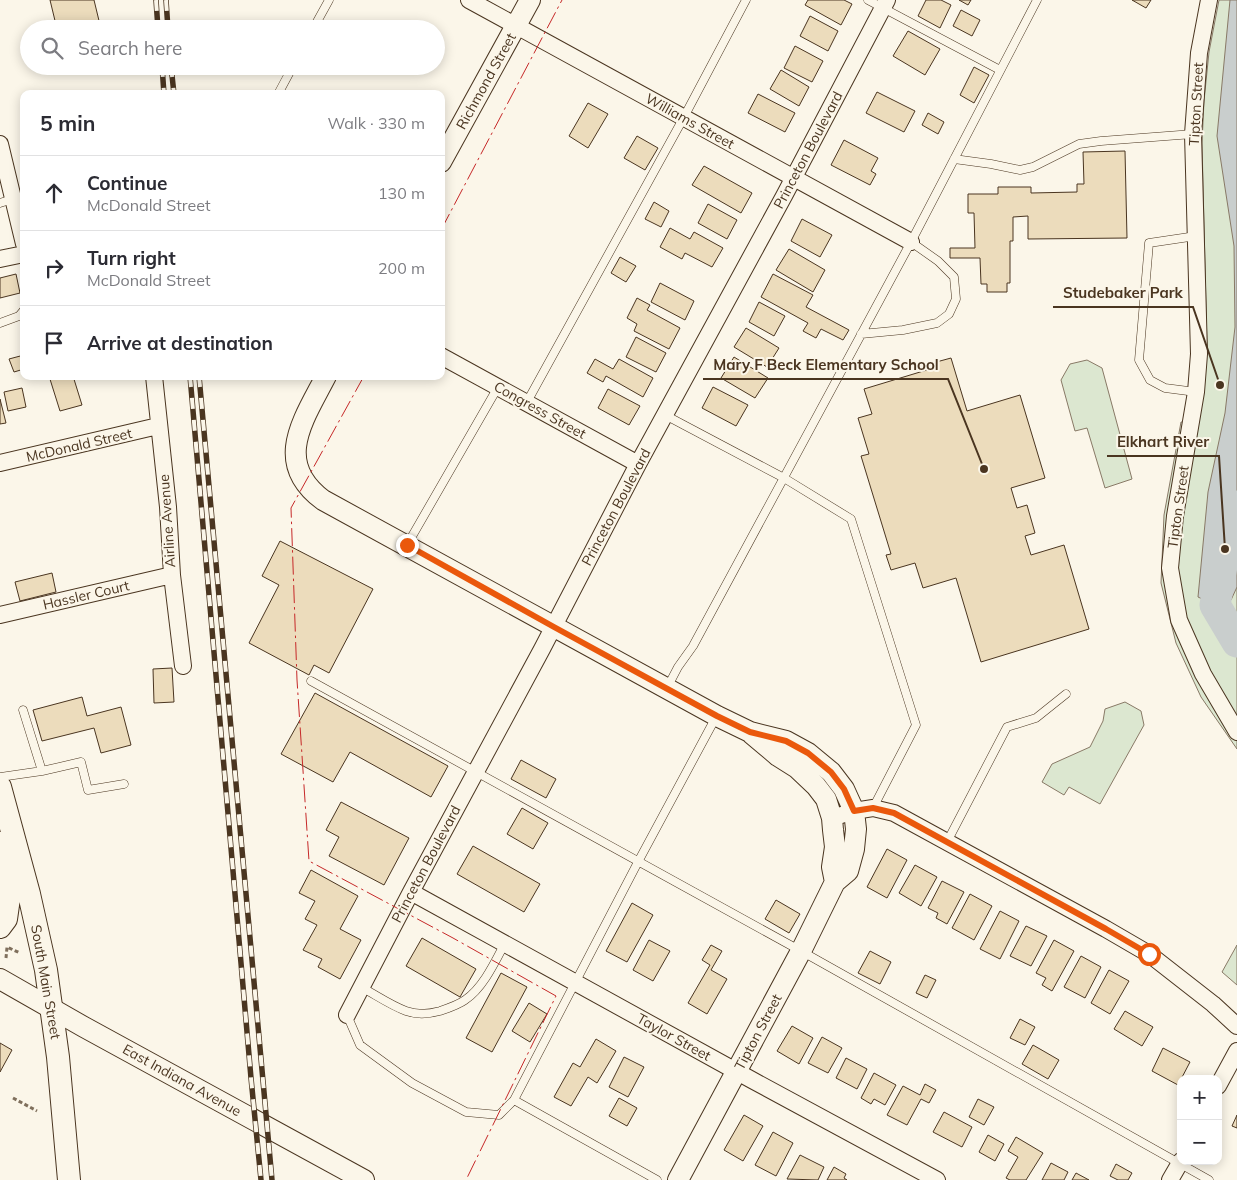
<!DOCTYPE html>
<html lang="en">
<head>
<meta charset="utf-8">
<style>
  :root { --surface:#fff; --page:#f2f2f3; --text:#2b2b33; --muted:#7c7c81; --line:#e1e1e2 }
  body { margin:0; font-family:Mulish,sans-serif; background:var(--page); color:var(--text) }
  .controls { position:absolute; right:15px; bottom:15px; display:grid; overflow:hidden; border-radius:10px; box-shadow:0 2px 12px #0003 }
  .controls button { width:45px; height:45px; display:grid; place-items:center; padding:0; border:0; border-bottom:1px solid var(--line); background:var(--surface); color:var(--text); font:25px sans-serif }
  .stop { position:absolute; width:15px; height:15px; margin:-11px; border:4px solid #ea580c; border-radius:50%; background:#fff }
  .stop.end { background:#ea580c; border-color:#fff; box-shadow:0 1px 5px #0008 }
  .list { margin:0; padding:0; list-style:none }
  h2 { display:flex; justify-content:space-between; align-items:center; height:65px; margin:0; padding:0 20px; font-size:21px }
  h2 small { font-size:16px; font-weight:400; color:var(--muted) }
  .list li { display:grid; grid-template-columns:32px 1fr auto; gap:15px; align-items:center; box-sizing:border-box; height:75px; padding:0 20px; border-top:1px solid var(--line) }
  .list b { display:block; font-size:19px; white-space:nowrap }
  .list p { margin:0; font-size:16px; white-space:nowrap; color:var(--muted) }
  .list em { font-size:16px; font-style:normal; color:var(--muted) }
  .icon { flex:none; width:28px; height:28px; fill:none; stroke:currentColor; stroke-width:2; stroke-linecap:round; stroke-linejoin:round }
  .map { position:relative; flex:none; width:1237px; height:1180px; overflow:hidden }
  .search { position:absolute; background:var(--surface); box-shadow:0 2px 12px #0003; left:20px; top:20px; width:425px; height:55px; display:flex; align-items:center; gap:12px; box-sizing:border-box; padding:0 18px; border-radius:28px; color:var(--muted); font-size:19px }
  .panel { position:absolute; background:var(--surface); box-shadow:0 2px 12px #0003; left:20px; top:90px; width:425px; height:290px; border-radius:10px }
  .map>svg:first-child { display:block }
</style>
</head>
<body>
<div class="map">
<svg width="1237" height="1180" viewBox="0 0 1237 1180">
  <rect width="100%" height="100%" fill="#fbf6e9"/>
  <!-- green -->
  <path fill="#dce7d0" stroke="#887966" d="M1219,0h18v749l-36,-52 -25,-54 -15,-60 3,-68 17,-93 17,1 9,-75 -5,-205 2,-42 5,-49z
    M1087,360l15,8 30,111 -27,9 -18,-60 -12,3 -14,-51 9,-16z
    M1125,702l16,9 3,14 -44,79 -31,-17 -5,8 -22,-13 10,-18 38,-17 13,-26 2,-12z
    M1237,945v40l-15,-13z"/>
  <!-- water -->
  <path fill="#c9cecd" stroke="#887966" d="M1230,0h7v587l-6,13 -16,5 -17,-8 10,-105 17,-79 10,-86 -1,-81 -17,-110z"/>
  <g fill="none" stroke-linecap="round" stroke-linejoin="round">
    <!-- river -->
    <path stroke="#c9cecd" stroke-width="31" d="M1237,506l-12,43 -10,56 22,37"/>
  </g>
  <!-- building -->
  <path fill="#ecdcbc" stroke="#4a3520" d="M50,0h44l7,29h-44z
    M808,0h36l8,4 -11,21 -36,-20z
    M926,0h15l10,5 -11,23 -22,-12z
    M959,0h12l-3,5z
    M1132,0h19l-5,8z
    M961,10l19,10 -8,16 -19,-10z
    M810,16l28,15 -10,20 -28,-15z
    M908,31l32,18 -15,26 -32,-19z
    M795,46l28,15 -11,21 -28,-14z
    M974,67l15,8 -15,28 -14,-8z
    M781,70l28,17 -10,19 -29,-17z
    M877,92l38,19 -11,21 -38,-19z
    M758,94l37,19 -10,19 -37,-19z
    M588,103l20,11 -20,34 -19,-12z
    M928,113l16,9 -6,12 -16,-9z
    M637,136l21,12 -13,22 -21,-12z
    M844,140l34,18 -7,13 5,3 -6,11 -39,-20z
    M1125,151l2,87 -99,1v-23l-15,1v24h-3v42h-3v9h-20v-8h-6l-1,-26h-30v-10h25l-1,-35h-6v-19h30v-7h33v6l46,-1v-8h7l-1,-32z
    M704,166l48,27 -11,20 -49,-28z
    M654,202l15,9 -8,16 -16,-8z
    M708,204l29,16 -10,19 -29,-16z
    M802,219l30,16 -12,22 -29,-16z
    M670,228l20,11 4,-7 29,16 -11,19 -27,-14 -3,6 -22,-12z
    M789,249l36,21 -12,22 -37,-22z
    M620,257l16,9 -10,16 -15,-9z
    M16,274l4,19 -20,5v-20z
    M773,274l40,21 -7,12 43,23 -6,10 -22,-11 -5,9 -13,-7 5,-8 -47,-26z
    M660,283l34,18 -9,19 -34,-18z
    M637,298l13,7 -3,5 33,18 -11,21 -35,-18 3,-7 -10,-6z
    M759,302l26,14 -11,20 -25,-14z
    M746,328l33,20 -12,19 -33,-20z
    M636,337l30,16 -10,19 -30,-15z
    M24,355v14l-10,3 -5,-13z
    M734,357l34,21 -13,20 -34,-20z
    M951,358l16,53 53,-16 25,83 -34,10 6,20 10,-3 8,28 -10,3 6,19 33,-10 25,84 -108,33 -25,-84 -33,10 -8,-25 -24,7 -5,-15 5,-1 -30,-98 8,-2 -11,-36 14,-4 -8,-25 66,-20 -1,-5z
    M595,359l18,10 6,-10 34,19 -10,19 -37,-21 -3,6 -16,-9z
    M49,376h24l9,29 -22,6z
    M713,387l35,18 -12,21 -34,-18z
    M22,388l4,19 -18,4 -4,-19z
    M608,389l32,17 -11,19 -31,-17z
    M0,399l6,24 -6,1z
    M280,541l93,48 -44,84 -15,-8 -5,10 -60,-32 30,-58 -17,-9z
    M52,573l4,19 -36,9 -5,-19z
    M172,668l2,34 -20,1 -1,-34z
    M315,693l133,73 -17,31 -81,-45 -17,30 -52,-28z
    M82,697l5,19 34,-9 10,38 -30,8 -7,-25 -52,13 -9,-31z
    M521,760l35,19 -10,19 -35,-19z
    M341,802l68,36 -25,47 -55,-29 10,-19 -13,-7z
    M522,808l26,15 -15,26 -26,-15z
    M473,846l67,38 -16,28 -67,-38z
    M887,849l20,11 -20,38 -20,-11z
    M915,865l22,12 -16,29 -22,-13z
    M311,870l47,26 -18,33 21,11 -21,39 -22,-12 4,-8 -19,-9 14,-25 -12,-6 10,-18 -16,-8z
    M942,881l22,11 -17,32 -11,-6 2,-5 -10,-5z
    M970,894l22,12 -18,34 -22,-12z
    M776,900l24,14 -11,19 -24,-14z
    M632,903l21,12 -26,47 -21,-11z
    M1000,911l19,10 -19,38 -20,-10z
    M1026,926l21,10 -16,30 -21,-10z
    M422,938l54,31 -16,28 -54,-31z
    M649,940l21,11 -17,30 -20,-11z
    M1054,940l20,11 -22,40 -10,-6 4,-7 -10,-5z
    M711,945l11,6 -11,19 16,9 -20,35 -19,-11 22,-38 -8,-5z
    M870,951l21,11 -11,22 -22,-11z
    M1081,956l20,11 -16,31 -21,-11z
    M1109,970l20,11 -19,33 -19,-11z
    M501,973l26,14 -35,65 -26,-14z
    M925,975l11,5 -9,18 -11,-5z
    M529,1003l18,11 -17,28 -18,-11z
    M1125,1011l28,16 -11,19 -28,-17z
    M1020,1019l15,8 -10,18 -15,-7z
    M792,1026l21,12 -14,26 -22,-13z
    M822,1037l20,11 -14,25 -20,-10z
    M596,1039l20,12 -19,32 -9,-6 -17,29 -17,-9 19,-34 7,4z
    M0,1043l12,7 -12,22z
    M1033,1045l26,15 -11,19 -26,-15z
    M1163,1048l27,14 -12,23 -26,-14z
    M624,1057l20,10 -16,30 -19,-10z
    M846,1058l21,11 -10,20 -21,-11z
    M874,1073l22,12 -11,20 -11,-6 -3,5 -10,-6z
    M925,1084l11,6 -7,13 -8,-4 -14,26 -20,-10 16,-29 17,9z
    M619,1098l18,10 -10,18 -18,-10z
    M978,1099l16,8 -10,18 -15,-8z
    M944,1112l28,15 -10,20 -29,-15z
    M744,1115l19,11 -20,35 -19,-11z
    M1237,1115v13l-5,-2z
    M773,1132l20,11 -17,33 -21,-11z
    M988,1135l16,9 -9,17 -16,-9z
    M1016,1137l27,16 -17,27h-16l-4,-2 12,-21 -10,-6z
    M800,1155l24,12 -6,13 -31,-1z
    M1051,1163l17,9 -4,8h-22z
    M1116,1164l16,9 -4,7h-10l-8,-4z
    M834,1167l12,7 -2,4 3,2h-20z
    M1076,1173l13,7h-17z"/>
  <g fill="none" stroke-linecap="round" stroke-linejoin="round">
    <!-- service casing -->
    <g stroke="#4a3520" stroke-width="9">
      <path id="service" d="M868,0l132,70
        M313,29l16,-29
        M278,94l15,-28
        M954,159l37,5 29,6 13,-3 46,-23 22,-3 92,-7
        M0,203l13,-4
        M0,323l19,-7 5,-6
        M861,334l42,-4 34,-7 12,-9 7,-15 -2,-22 -16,-16 -27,-19
        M1196,392l-31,-4 -15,-8 -11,-20 10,-117 47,-7
        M527,402l157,-285 62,-117
        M665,415l119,63 67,41 65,206 -43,83
        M407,545l91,-158
        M311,681l490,270 408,229
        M667,688l11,-21 15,-21 218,-404 126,-242
        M23,710l19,61
        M0,777l42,-6 39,-9 7,28 36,-6
        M947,842l60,-115 29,-9 30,-24
        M361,987c15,8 29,18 45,24 11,4 23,3 34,0 9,-3 18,-6 25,-11 18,-12 30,-38 40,-57
        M347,1015l13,30 52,38 54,29 33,3 15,-15 124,-238 78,-145
        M514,1100l143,80"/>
    </g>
    <!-- minor casing -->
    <g stroke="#4a3520" stroke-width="18">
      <path id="minor" d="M469,0l442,242
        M1209,0l-10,53 -6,81 6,220 -3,38 -21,124 -5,52 9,52 24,54 34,58
        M0,144l24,100
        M0,259l24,-5
        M441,356l197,108
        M154,376l14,131 4,68 11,91
        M0,463l158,-37
        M0,615l172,-40
        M832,818l22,-7 19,-3 21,5 212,116 43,25 64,50 24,22
        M411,892l341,188 185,100
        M347,1015l64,-123 131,-243 96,-185 146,-268 103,-196
        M1218,1086l19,-35
        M1170,1180l11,-19"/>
    </g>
    <!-- tertiary casing -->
    <g stroke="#4a3520" stroke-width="22">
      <path id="tertiary" d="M441,162l89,-162
        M326,376c-22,43 -54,86 -3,124l394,216 33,16 36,9 22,12 23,19 13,17 10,22 2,18 -2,20 -6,22 -13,11 -34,69 -123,229
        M752,734l26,22 19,12 19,18 10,13 6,19 1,12 2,17 -3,20 3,15
        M0,979l84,48 280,153"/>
    </g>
    <!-- secondary casing -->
    <g stroke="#4a3520" stroke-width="24">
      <path id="secondary" d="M0,787l29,107 17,76 12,87 11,123
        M0,843l9,55 -3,21 -6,8"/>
    </g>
    <!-- path -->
    <path stroke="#7f6f5c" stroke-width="3" stroke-dasharray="4 2.5" stroke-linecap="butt" d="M6,958l1,-11 13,6
      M13,1098l24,13"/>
    <!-- service -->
    <use href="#service" stroke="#fbf6e9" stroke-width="8"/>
    <!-- minor -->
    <use href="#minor" stroke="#fbf6e9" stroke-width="16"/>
    <!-- tertiary -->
    <use href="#tertiary" stroke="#fbf6e9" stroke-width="20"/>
    <!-- secondary -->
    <use href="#secondary" stroke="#fbf6e9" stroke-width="22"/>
    <!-- rail casing -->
    <g stroke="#4a3520" stroke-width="5.5">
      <path id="rail" d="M156,0l2,29
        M166,0l2,29
        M162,66l2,28
        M171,66l3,28
        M190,376l61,702 10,102
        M199,376l73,804"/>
    </g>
    <!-- rail -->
    <use href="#rail" stroke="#fbf6e9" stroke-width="4" stroke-dasharray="11" stroke-linecap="butt"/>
    <!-- power -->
    <path stroke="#c62828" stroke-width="1" stroke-dasharray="18 4 2.5 4" stroke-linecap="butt" d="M441,230l121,-230
      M364,376l-73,132 6,172 12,181 144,77 103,58 -90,184"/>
  </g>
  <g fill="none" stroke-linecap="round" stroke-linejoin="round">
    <!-- route -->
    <path stroke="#ea580c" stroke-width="6" d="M407,545l147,82 163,89 33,16 36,9 22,12 23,19 13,17 10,22 19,-3 21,5 212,116 43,25"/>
  </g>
  <g text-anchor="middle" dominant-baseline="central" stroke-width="4" stroke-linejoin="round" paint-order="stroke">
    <!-- street labels -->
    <g font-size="14" fill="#4a3520" stroke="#fbf6e9">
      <text transform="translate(486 81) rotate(-61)">Richmond Street</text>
      <text transform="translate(1196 104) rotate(-87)">Tipton Street</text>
      <text transform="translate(690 121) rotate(29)">Williams Street</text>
      <text transform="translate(808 150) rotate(-62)">Princeton Boulevard</text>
      <text transform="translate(540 410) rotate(29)">Congress Street</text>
      <text transform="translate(79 445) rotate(-13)">McDonald Street</text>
      <text transform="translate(616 507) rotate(-62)">Princeton Boulevard</text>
      <text transform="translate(1178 507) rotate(-82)">Tipton Street</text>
      <text transform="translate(167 521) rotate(-94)">Airline Avenue</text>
      <text transform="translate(86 595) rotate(-13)">Hassler Court</text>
      <text transform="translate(426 864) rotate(-62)">Princeton Boulevard</text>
      <text transform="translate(46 982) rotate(80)">South Main Street</text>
      <text transform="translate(758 1032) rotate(-62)">Tipton Street</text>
      <text transform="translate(674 1037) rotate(29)">Taylor Street</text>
      <text transform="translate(182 1080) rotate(29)">East Indiana Avenue</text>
    </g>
  </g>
  <!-- callouts -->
  <path fill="none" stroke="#4a3520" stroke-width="2" d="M1220 385L1193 307H1053M984 469L948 379H703M1225 549L1219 456H1107"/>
  <g fill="#4a3520" stroke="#fbf6e9" stroke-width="2">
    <circle cx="1220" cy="385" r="5"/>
    <circle cx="984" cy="469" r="5"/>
    <circle cx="1225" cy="549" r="5"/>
  </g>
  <g font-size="15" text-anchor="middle" font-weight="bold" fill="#4a3520" stroke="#fbf6e9" stroke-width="4" stroke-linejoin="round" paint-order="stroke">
    <text x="1123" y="298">Studebaker Park</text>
    <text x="826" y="370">Mary F Beck Elementary School</text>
    <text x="1163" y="447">Elkhart River</text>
  </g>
</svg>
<div class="controls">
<button>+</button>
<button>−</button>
</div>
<div class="stop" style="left:1149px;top:954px"></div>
<div class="stop end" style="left:407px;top:545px"></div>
<div class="search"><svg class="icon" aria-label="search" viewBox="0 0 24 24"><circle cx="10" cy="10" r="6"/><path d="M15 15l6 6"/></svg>Search here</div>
<section class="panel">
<h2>5 min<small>Walk · 330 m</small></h2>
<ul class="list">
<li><svg class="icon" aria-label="ahead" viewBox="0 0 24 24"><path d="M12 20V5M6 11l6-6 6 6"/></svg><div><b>Continue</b><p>McDonald Street</p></div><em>130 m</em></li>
<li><svg class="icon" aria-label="right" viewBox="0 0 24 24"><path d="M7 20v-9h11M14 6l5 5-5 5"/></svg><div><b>Turn right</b><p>McDonald Street</p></div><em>200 m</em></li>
<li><svg class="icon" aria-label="arrive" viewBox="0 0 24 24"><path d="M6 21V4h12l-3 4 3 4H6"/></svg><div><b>Arrive at destination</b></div></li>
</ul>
</section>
</div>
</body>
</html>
